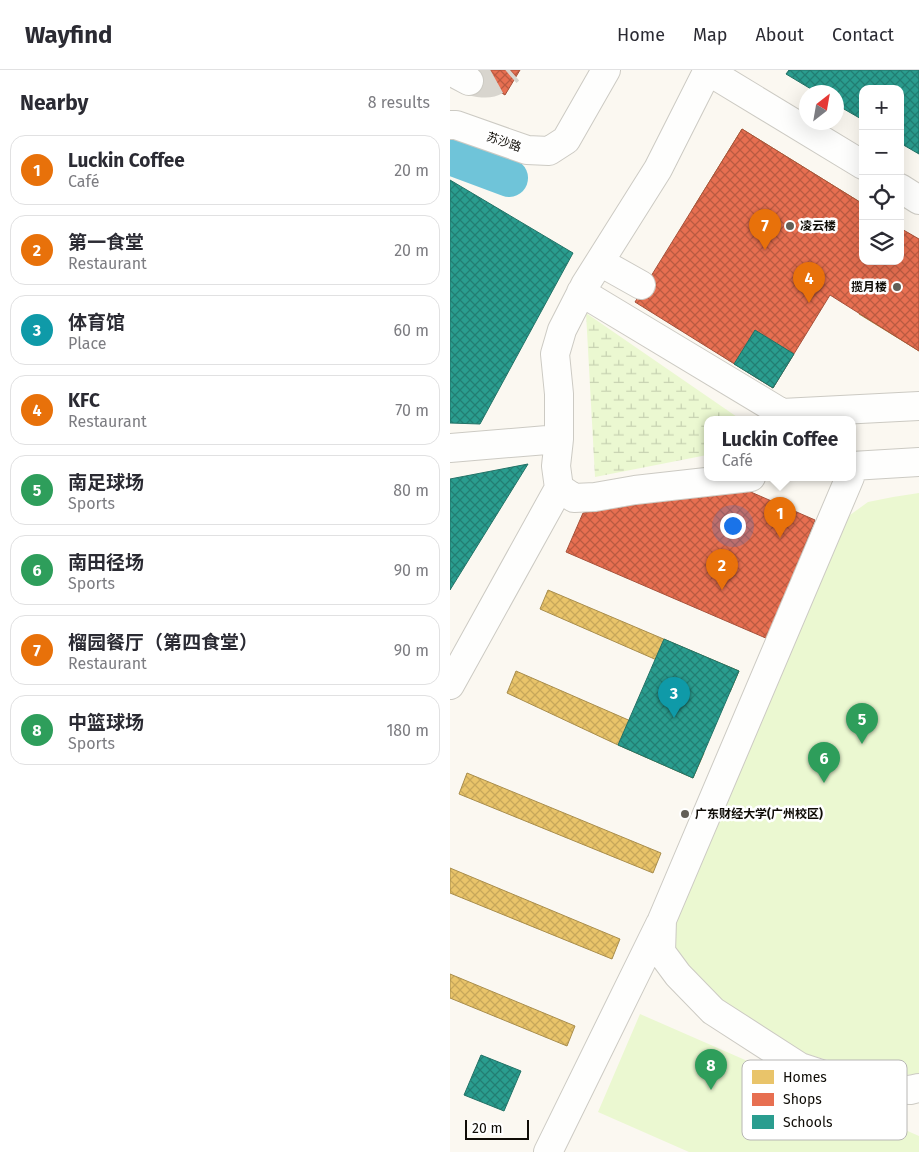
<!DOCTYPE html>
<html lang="en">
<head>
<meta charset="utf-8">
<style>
  :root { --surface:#fff; --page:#f2f2f3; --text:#2b2b33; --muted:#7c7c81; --line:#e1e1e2; --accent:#0f766e }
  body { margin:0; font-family:"Fira Sans","Noto Sans SC",sans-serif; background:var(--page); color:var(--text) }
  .controls { position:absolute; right:15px; top:15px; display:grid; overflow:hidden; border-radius:10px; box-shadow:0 5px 20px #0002 }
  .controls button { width:45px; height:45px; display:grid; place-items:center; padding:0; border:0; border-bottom:1px solid var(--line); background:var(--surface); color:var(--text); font:25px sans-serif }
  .compass { position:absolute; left:349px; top:15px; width:45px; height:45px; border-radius:50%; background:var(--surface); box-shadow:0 5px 20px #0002; rotate:31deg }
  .scale { position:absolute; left:15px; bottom:12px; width:64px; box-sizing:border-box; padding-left:5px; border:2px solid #0f0c06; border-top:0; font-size:14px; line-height:18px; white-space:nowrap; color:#0f0c06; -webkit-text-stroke:4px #fff; paint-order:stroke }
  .you { position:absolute; left:282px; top:455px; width:18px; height:18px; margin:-12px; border:4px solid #fff; border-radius:50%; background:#1a73e8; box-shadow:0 0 0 8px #1a73e833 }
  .badge { display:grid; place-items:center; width:32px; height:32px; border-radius:50%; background:var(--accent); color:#fff; font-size:16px; font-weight:700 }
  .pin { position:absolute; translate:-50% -41px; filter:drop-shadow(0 1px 2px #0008) }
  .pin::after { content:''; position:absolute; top:26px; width:18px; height:15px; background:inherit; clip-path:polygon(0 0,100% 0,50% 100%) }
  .popup { position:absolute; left:254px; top:346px; width:152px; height:65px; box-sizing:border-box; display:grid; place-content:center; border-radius:10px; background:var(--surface); filter:drop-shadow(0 1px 4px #0005); font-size:16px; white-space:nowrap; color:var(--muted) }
  .popup b { font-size:19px; color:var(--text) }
  .popup::after { content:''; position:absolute; left:50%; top:100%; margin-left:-10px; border:10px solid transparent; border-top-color:var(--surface) }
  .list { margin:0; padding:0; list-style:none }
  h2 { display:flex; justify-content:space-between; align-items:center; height:65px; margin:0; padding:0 20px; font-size:21px }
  h2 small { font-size:16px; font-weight:400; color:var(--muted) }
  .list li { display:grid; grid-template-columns:32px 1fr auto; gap:15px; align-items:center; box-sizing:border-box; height:70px; margin:0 10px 10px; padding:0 10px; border:1px solid var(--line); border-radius:15px }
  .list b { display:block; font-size:19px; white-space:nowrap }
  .list p { margin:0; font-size:16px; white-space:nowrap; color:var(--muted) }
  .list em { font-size:16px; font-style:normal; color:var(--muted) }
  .icon { flex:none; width:28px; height:28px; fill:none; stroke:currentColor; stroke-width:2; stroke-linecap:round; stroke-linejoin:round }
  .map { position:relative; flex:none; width:469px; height:1082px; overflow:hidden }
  header { display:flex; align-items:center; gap:30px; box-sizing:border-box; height:70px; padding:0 25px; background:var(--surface); border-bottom:1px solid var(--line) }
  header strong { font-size:24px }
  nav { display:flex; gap:28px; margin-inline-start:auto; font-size:18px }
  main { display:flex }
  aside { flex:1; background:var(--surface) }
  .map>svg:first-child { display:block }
</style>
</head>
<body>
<header>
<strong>Wayfind</strong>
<nav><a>Home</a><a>Map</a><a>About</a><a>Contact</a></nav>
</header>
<main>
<aside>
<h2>Nearby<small>8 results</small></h2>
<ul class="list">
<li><span class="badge" style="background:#e8710a">1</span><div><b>Luckin Coffee</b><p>Café</p></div><em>20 m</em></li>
<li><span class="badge" style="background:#e8710a">2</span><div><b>第一食堂</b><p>Restaurant</p></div><em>20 m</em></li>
<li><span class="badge" style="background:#0f9aa8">3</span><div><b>体育馆</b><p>Place</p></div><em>60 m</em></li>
<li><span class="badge" style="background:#e8710a">4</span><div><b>KFC</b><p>Restaurant</p></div><em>70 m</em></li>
<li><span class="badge" style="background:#2e9e5b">5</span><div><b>南足球场</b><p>Sports</p></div><em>80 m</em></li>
<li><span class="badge" style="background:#2e9e5b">6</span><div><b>南田径场</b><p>Sports</p></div><em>90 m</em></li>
<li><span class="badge" style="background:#e8710a">7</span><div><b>榴园餐厅（第四食堂）</b><p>Restaurant</p></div><em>90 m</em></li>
<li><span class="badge" style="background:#2e9e5b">8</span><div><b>中篮球场</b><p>Sports</p></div><em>180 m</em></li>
</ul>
</aside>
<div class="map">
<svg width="469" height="1082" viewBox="0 0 469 1082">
  <defs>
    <pattern id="wetland-marsh" width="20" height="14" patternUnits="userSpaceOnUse" patternTransform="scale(1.25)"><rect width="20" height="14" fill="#ebf8d1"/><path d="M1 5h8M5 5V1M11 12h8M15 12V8" fill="none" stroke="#c8d3b2"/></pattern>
    <pattern id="homes-cross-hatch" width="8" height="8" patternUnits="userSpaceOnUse" patternTransform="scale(1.25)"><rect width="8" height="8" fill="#e9c46a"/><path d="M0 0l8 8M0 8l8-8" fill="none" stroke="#c7a75a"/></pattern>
    <pattern id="shops-cross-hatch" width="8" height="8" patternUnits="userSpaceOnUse" patternTransform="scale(1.25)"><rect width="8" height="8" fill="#e76f51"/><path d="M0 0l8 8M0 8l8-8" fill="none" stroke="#ba5a41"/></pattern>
    <pattern id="schools-cross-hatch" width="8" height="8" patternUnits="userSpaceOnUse" patternTransform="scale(1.25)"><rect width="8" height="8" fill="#2a9d8f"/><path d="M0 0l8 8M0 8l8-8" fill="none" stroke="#227e73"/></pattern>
  </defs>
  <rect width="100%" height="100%" fill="#fbf8f1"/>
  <!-- wetland -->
  <path fill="url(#wetland-marsh)" d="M136,243l154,106h-32l-1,36 -112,22z"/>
  <!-- pitch -->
  <path fill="#ebf8d1" d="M469,423v582l-26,-1 -69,-15 -18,-5 -21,-10 -51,-30 -48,-49 -13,-21 -1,-23 166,-386 12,-20 18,-13 25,-5z
    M190,944l279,122v16h-230l-91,-40z"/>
  <!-- homes -->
  <path fill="url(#homes-cross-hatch)" stroke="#a88d4c" d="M292,59l121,75v38l-33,53 -138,-85z
    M458,163l11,7v111l-60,-37 32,-53h9v-15z
    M98,520l191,81 -9,21 -190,-83z
    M66,601l188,82 -11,25 -75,-33 -111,-52z
    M17,703l194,80 -8,20 -194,-79z
    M0,798l170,71 -8,20 -162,-66z
    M0,904l125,52 -8,20 -117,-48z"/>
  <!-- shops -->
  <path fill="url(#shops-cross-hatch)" stroke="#a6513a" d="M15,0h55l-15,25z
    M292,59l121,75v57h37v-33l19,11v112l-89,-56 -57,93 -138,-86z
    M287,416l78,34 -47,119 -202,-87 17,-39z"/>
  <!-- schools -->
  <path fill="url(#schools-cross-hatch)" stroke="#227266" d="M339,0h130v84l-19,-11v-54h-37v31l-26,-15v-13h-21l-30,-18z
    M0,110l123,73 -93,171 -30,-1z
    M305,260l39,24 -21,34 -39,-24z
    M78,394l-78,126v-111z
    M214,569l75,32 -46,107 -75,-33z
    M31,985l40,16 -17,40 -40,-16z"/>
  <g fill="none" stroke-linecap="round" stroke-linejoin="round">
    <!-- river -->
    <path stroke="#6fc4d9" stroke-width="38" d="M0,86l59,22"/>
    <!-- minor-tunnel -->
    <path stroke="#d8d5ce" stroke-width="28" stroke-dasharray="28 14" stroke-linecap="butt" d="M19,11c22,5 25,3 41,-11"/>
    <!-- minor casing -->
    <g stroke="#cccac3" stroke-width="30">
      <path id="minor" d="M258,0l-50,99 -73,116 -23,45 -7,24 4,40v45l-3,27 3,22 15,10 21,-1 40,-7 116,-13
        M0,1l19,10
        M258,1l155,94
        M0,55h6l71,25 22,1 17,-11 40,-70
        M450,118l19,12
        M150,192l41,23
        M131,222l201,121 137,-7
        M0,378l109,-9
        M402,396l67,-4
        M400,407l-188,443 -1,32 17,23 35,36 87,56 61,20 49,3 9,-2
        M0,615l109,-197
        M98,1082l112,-228"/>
    </g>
    <!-- minor -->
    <use href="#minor" stroke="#fefefd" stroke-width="28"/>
  </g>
  <!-- markers -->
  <g fill="#625f58" stroke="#fff" stroke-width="2">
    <circle cx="340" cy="156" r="5"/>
    <circle cx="447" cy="217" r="5"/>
    <circle cx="235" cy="744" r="5"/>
  </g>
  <g text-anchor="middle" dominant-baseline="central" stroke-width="5" stroke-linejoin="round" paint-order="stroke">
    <!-- street labels -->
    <g font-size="12" fill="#0f0c06" stroke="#fff">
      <text transform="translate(54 72) rotate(19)">苏沙路</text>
    </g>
    <!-- poi labels -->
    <g font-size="12" font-weight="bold" fill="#0f0c06" stroke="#fff" text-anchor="start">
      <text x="350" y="156">凌云楼</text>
      <text x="437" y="217" text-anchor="end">揽月楼</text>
      <text x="245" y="744">广东财经大学(广州校区)</text>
    </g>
  </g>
  <!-- legend -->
  <rect x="292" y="990" width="165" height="80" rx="8" fill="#fff" stroke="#b7b6b4" stroke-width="1"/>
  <rect x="302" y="1000" width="22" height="14" fill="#e9c46a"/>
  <rect x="302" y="1023" width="22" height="13" fill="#e76f51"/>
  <rect x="302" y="1045" width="22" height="14" fill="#2a9d8f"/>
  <g font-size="14" fill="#0f0c06">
    <text x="333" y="1012">Homes</text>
    <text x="333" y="1034">Shops</text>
    <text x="333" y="1057">Schools</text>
  </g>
</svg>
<div class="controls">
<button>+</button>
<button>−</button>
<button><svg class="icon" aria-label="locate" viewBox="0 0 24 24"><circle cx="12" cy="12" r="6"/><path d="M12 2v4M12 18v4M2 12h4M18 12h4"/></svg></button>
<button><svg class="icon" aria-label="layers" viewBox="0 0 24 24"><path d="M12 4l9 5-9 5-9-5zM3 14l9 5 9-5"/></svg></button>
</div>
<svg class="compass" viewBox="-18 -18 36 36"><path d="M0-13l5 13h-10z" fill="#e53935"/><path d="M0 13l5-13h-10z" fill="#7c7c81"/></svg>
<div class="scale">20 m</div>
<div class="you"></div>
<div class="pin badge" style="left:330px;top:468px;background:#e8710a">1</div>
<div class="popup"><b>Luckin Coffee</b>Café</div>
<div class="pin badge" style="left:272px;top:520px;background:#e8710a">2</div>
<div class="pin badge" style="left:224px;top:648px;background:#0f9aa8">3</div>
<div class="pin badge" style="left:359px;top:233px;background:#e8710a">4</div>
<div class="pin badge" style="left:412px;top:674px;background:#2e9e5b">5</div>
<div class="pin badge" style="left:374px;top:713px;background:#2e9e5b">6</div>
<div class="pin badge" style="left:315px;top:180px;background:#e8710a">7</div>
<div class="pin badge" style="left:261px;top:1020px;background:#2e9e5b">8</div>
</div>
</main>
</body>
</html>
